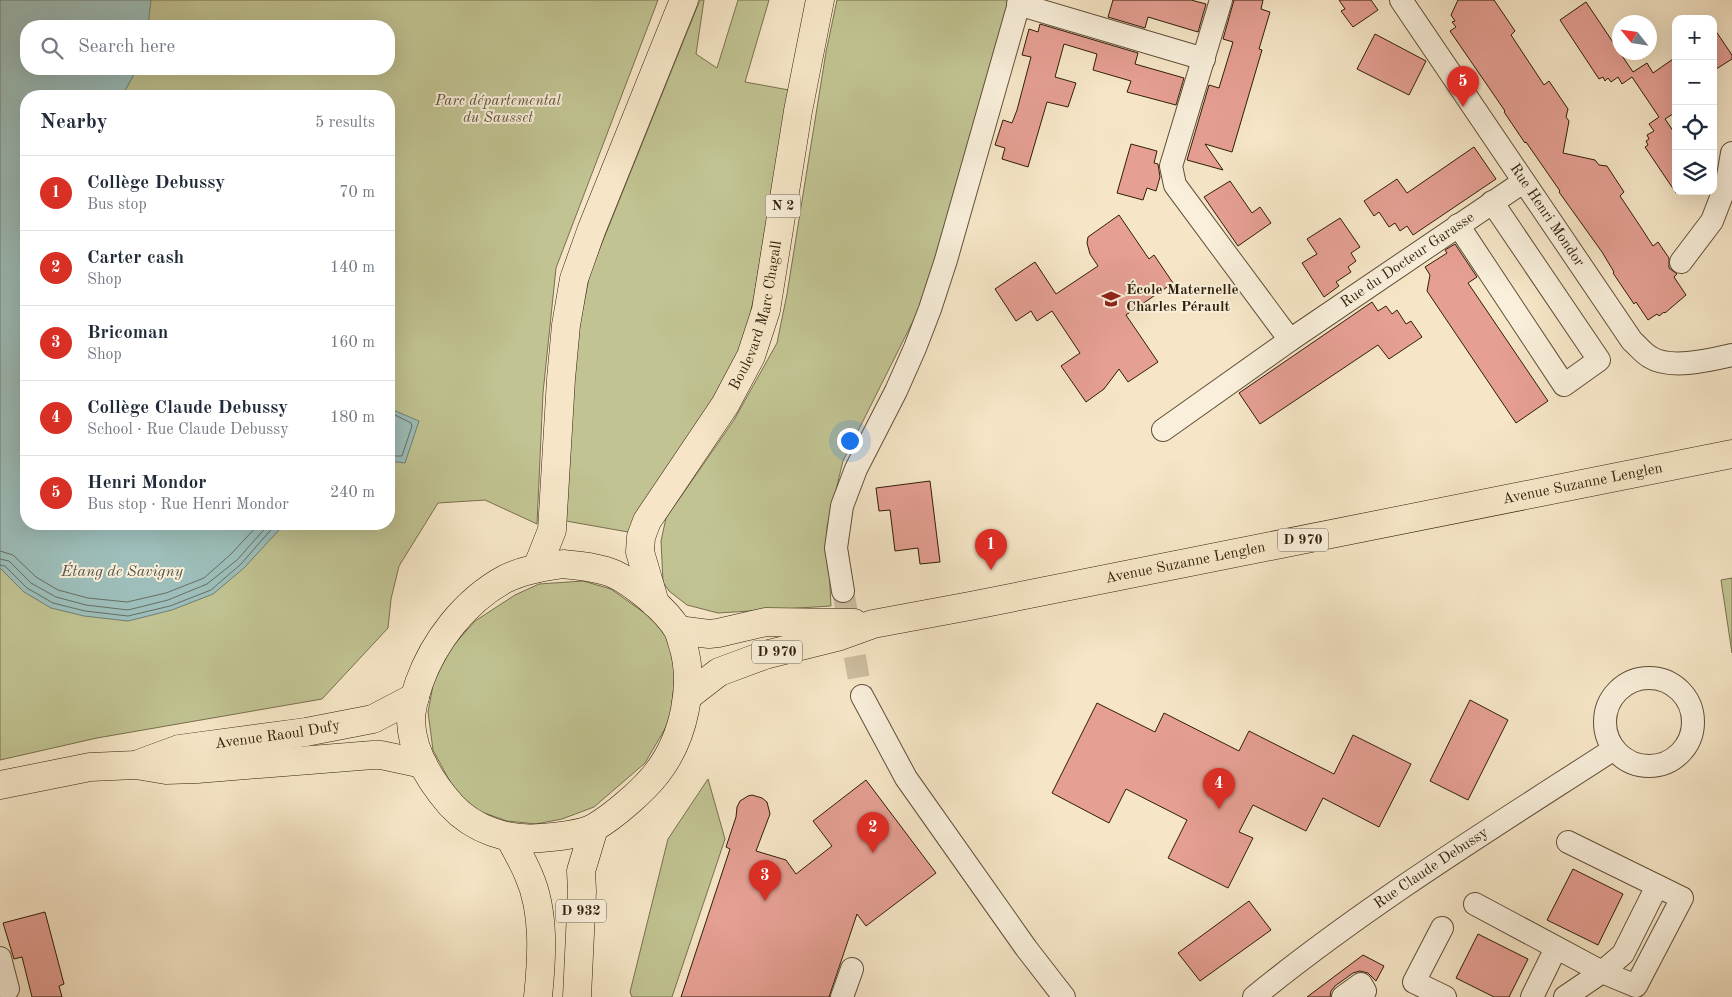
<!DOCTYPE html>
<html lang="en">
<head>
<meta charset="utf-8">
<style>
  :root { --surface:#fff; --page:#f2f2f3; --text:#1f2937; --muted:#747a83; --line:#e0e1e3; --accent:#d93025 }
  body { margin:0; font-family:"Old Standard TT",serif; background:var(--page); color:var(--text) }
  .controls { position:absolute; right:15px; top:15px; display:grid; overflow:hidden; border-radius:10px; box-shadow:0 5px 20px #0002 }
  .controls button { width:45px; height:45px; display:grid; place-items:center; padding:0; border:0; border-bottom:1px solid var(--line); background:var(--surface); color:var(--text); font:25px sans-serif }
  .compass { position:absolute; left:1612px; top:15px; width:45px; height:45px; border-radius:50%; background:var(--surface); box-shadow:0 5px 20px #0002; rotate:300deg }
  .you { position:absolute; left:849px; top:440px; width:18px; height:18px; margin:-12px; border:4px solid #fff; border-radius:50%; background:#1a73e8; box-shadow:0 0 0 8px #1a73e833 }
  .badge { display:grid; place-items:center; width:32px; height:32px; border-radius:50%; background:var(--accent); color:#fff; font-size:16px; font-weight:700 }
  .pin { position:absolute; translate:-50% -41px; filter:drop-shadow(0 1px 2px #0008) }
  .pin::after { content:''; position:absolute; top:26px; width:18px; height:15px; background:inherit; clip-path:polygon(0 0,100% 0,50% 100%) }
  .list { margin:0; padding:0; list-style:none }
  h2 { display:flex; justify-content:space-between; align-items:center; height:65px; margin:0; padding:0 20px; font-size:21px }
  h2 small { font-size:16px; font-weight:400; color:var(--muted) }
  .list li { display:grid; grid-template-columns:32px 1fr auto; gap:15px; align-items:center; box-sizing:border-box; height:75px; padding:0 20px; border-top:1px solid var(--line) }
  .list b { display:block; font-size:19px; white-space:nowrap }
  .list p { margin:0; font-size:16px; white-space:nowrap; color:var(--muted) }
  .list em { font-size:16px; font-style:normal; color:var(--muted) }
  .icon { flex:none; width:28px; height:28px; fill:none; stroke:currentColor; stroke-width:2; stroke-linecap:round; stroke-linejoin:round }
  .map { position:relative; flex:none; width:1732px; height:997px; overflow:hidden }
  .search { position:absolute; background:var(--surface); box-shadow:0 5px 20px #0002; left:20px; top:20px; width:375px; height:55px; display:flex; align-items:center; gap:12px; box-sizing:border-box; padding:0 18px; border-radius:20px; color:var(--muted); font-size:19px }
  .panel { position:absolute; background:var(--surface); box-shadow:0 5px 20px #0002; left:20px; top:90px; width:375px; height:440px; border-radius:20px }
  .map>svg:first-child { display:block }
</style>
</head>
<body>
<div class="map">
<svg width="1732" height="997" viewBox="0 0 1732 997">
  <rect width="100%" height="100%" fill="#f6e6c7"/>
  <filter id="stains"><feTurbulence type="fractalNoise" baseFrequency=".004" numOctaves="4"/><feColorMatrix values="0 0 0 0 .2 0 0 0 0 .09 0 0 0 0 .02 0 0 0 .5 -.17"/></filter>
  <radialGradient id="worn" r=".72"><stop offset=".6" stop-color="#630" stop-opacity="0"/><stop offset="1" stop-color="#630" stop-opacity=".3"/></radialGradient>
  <!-- green -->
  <path fill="#c1c392" stroke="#78704e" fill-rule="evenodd" d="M0,0h658l-102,268 -13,125 -6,131 -52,-24 -47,3 -39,63 -8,33 -3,29 -66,71 -225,39 -97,22zM26,26h363v43h-363zM26,96h363v428h-363z
    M700,0h4l-8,54 21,14 21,-68h31l-24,82 44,8 -35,206 -10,48 -32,62 -84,126 -62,-11 9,-174 15,-74z
    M837,0h176l-91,303 -79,158 -16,66 4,79 -113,7 -31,-8 -18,-14 -6,-9 -2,-41 5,-23 68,-98 43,-77 10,-49 39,-242z
    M1732,578v75l-11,-73z
    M583,581l28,8 42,30 17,23 5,33 -5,45 -25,43 -51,44 -32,12 -26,5 -29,-3 -28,-10 -24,-20 -22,-41 -5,-38 6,-32 17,-32 24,-27 40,-26 24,-11z
    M708,779l17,60 -53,158h-40l-2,-5 38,-153z"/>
  <!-- water -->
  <path fill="#9dbeba" stroke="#717e73" d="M0,0h151l-3,26h-122v43h111l-15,27h-96v428h255l-2,6 -35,38 -31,26 -41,16 -44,11 -44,-5 -33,-8 -27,-16 -24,-24z
    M389,405l5,2 -1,3 26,11 -14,42 -16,-2z"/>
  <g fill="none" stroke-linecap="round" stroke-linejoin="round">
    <!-- shore -->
    <path stroke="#666e62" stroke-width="1" d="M389,412l22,11 1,3 -10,30h-13
      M0,551l13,4 23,22 22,13 30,8 39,4 39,-9 38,-15 27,-24 28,-30
      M0,559l9,2 22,22 25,14 30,8 42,5 40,-10 39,-16 30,-24 32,-36
      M0,565l5,1 22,22 26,15 32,8 43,5 42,-10 41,-16 30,-26 35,-40"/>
  </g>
  <!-- building -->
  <path fill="#e59f93" stroke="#2f1d09" d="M1113,0h78l15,4 -8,28 -50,-15 -3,11 -37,-11z
    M1234,0h29l-2,9 9,3 -11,37 3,1 -30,102 -27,-8 18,26 -36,-10 22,-75 10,3 14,-46 -10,-3z
    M1339,0h32l7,10 -25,17 -12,-16 4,-2z
    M1458,0h36l21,31 -4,4 33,50 5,-4 19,28 -2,8 3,4 -6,32 32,7 4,5 8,1 17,26 -4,4 20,30 13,20 5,-4 11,16v10l8,6 -3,3 12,18 -21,18 -1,-1 -5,4 -2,-2 -9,6 -12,-18 -2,2 -21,-31 1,-1 -12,-20 -43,-60 1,-1 -34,-49 -1,1 -21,-31 1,-1 -55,-80 6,-4 -4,-5 3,-1 -4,-6z
    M1586,2l47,70 14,-9 6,10 23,-16v55l-11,7 11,16v58l-31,-46 3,-2 -2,-4 3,-2 -2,-4 7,-4 -5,-7 10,-7 -27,-40 -10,7 -4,-7 -7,5 -3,-4 -3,3 -2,-4 -4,2 -39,-59z
    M1040,24l98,29 -3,11 49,14 -8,27 -49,-13 4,-11 -38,-11 4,-16 -33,-10 -9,33 21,6 -8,24 -21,-5 -19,65 -26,-8 3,-11 -10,-3 8,-25 9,3 5,-13 14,-53 -9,-2 7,-26 9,3z
    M1713,27l19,28v4l-19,12z
    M1375,34l51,27 -17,34 -52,-26z
    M1131,144l26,7 -3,12 4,1 2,13 -4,14 -9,-3 -4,12 -26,-7z
    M1474,147l22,32 -83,56 -6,-9 -7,5 -5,-8 -6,4 -10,-15 -5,4 -10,-15 33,-22 10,14z
    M1230,181l22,32 8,-6 11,16 -33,23 -34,-49z
    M1119,215l30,44 5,-4 19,28 -47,32 32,47 -30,20 -9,-13 -15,20 -18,13 -25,-36 19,-13 -28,-42 -15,10 -6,-10 -15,10 -21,-32 40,-27 21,32 42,-28 -8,-12 -3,-11 1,-6z
    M1340,218l20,29 -9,6 5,8 -8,6 3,5 -15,10 3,4 -15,11 -22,-34 15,-9 -10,-15z
    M1455,244l22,33 -9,6 80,118 -32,22 -89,-132 3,-16 -5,-8 22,-14 -2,-3z
    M1372,302l6,9 8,-5 6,8 5,-4 9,14 5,-3 11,16 -33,22 -11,-14 -118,79 -21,-31z
    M930,481l10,81 -20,2 -2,-16 -23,3 -5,-41 -11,1 -3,-23z
    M1470,700l38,20 -40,80 -38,-19z
    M1097,703l58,29 9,-19 75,38 10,-20 85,43 19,-39 58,29 -32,63 -56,-29 -17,33 -53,-26 -14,27 14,6 -25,50 -60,-30 19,-38 -61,-31 -17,34 -57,-30z
    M866,780l70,93 -70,53 -9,-12 -28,83h-148l49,-148 -4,-2 10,-30 1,-10 3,-6 8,-5 4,-1 10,3 5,4 3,12 -14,37 30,9 10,14 36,-28 -19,-25z
    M1573,869l50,25 -25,51 -51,-25z
    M1249,901l22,29 -71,51 -22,-28z
    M45,912l19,72 -5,2 3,11h-30l-10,-40 -8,2 -11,-36z
    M1478,934l50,25 -19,38h-15l-38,-19z
    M1363,955l21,11 -8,15 -8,-8 -8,-2 -7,2 -18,13 -4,5 -1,6h-23z"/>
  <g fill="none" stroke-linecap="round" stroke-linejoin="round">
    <!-- minor-tunnel -->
    <path stroke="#cebea1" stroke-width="22" stroke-dasharray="22 11" stroke-linecap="butt" d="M843,591l19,105"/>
    <!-- minor casing -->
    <g stroke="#614f38" stroke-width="24">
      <g id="minor">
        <path id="s1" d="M1221,0l-50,166 4,19 115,155 233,-158"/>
        <path id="s2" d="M1401,0l231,341c6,5 11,12 18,16 20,13 60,3 82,-2"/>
        <path d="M1018,4l186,55"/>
        <path d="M1458,225l106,160 35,-25 -107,-158"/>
        <path d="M1681,262l31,-41 15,-39 5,-29"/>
        <path d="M1163,430l127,-90"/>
        <path d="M843,591l-7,-43 6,-42 14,-37 40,-78 19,-43 15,-39 16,-49 74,-260"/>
        <circle cx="1649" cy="722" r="44"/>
        <path d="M862,696l44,82 120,170 38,49"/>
        <path d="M1475,904l127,68 21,-18 34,-68"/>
        <path d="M1442,928l-28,54 31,15"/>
        <path d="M0,958l8,31"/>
        <path d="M842,997l10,-28"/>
        <path id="s3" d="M1254,997c113,-92 238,-169 360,-248"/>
        <path d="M1343,997l18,-13 4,7 -3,6"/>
        <path d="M1532,997l24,-49"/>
        <path d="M1565,997l37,-25 34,14 46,-88 -114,-56"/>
      </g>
    </g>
    <!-- major casing -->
    <g stroke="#2f1d09" stroke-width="29">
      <g id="major">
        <path d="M563,564c16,2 36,3 51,10 20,9 53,37 64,56 2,4 3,9 4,12 14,42 2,96 -25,131 -13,17 -43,43 -62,54 -11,7 -40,10 -54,11 -33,3 -67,-8 -90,-33 -20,-23 -39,-52 -40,-84 0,-13 4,-26 8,-38 15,-42 46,-82 86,-104 18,-9 38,-12 58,-15z"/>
        <path d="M678,630l31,4 9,-1 48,-11 88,1"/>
        <path id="s4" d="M688,696l31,-24 46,-17 72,-18 36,-13 97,-18 762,-152"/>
        <path id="s5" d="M141,763l38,-14 127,-17 67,-13 42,-22"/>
        <path d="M0,785l90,-18 46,-2 30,5 31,-1 176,-14h8l42,9"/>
        <path d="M510,838c6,12 14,25 19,38 16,36 13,82 9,121"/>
        <path d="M577,997l5,-106 -1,-20 13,-43"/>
      </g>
    </g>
    <!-- highway casing -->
    <g stroke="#2f1d09" stroke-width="29">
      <g id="highway">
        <path d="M537,568l15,-38 9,-151 5,-54 8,-46 17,-48 93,-231"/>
        <path id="s6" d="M655,603l-15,-51 1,-15 6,-16 78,-116 26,-49 15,-46 32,-199 22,-111"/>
      </g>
    </g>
    <!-- minor -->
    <use href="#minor" stroke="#f9efdb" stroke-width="22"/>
    <!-- major -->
    <use href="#major" stroke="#f6e6c7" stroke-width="28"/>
    <!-- highway -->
    <use href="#highway" stroke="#f6e6c7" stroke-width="28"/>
  </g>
  <!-- icons -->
  <defs>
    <g id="school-bare" transform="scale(1.5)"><path d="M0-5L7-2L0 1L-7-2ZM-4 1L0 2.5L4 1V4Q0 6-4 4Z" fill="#8f2418" stroke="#f9efdb" stroke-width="2.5" paint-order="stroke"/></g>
  </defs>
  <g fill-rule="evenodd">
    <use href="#school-bare" x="1111" y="299"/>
  </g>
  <g text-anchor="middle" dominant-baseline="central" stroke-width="4" stroke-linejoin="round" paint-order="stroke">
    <!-- shield labels -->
    <g fill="#f9efdb" stroke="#6c5c48" stroke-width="1">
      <rect x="765.5" y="194.5" width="35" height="23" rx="4"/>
      <rect x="1278" y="528.5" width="50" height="23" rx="4"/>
      <rect x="752" y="640.5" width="50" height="23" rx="4"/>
      <rect x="556" y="899.5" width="50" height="23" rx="4"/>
    </g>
    <g font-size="14" font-weight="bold" fill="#2f1d09">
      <text x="783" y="206">N 2</text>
      <text x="1303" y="540">D 970</text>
      <text x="777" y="652">D 970</text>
      <text x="581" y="911">D 932</text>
    </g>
    <!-- park labels -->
    <g font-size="15" font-style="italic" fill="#5b4f32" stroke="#f9efdb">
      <text x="498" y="101">Parc départemental<tspan x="498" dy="17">du Sausset</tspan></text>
    </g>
    <!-- street labels -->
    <g font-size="15" fill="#2f1d09" stroke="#f9efdb">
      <text stroke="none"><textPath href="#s2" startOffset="260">Rue Henri Mondor</textPath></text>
      <text stroke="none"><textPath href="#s1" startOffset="528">Rue du Docteur Garasse</textPath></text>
      <text stroke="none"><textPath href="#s6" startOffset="321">Boulevard Marc Chagall</textPath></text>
      <text stroke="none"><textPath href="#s4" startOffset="924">Avenue Suzanne Lenglen</textPath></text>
      <text stroke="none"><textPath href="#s4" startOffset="519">Avenue Suzanne Lenglen</textPath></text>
      <text stroke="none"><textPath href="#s5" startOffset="140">Avenue Raoul Dufy</textPath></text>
      <text stroke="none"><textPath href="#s3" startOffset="219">Rue Claude Debussy</textPath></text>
    </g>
    <!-- poi labels -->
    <g font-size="15" font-weight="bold" fill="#2f1d09" stroke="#f9efdb" text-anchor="start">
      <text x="1126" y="290">École Maternelle<tspan x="1126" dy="17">Charles Pérault</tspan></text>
    </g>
    <!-- water labels -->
    <g font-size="16" font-style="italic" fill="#565547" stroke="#f9efdb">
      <text x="122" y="572">Étang de Savigny</text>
    </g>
  </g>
  <rect width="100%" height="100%" filter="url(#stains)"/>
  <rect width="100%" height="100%" fill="url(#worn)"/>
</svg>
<div class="controls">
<button>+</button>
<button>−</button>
<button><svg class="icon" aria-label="locate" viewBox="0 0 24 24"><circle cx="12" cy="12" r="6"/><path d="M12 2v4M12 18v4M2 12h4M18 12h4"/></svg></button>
<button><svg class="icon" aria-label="layers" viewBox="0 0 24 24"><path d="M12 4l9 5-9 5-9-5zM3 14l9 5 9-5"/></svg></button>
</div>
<svg class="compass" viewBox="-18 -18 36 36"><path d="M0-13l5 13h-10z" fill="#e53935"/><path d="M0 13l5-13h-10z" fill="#747a83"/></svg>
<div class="you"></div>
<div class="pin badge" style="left:991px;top:570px">1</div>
<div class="pin badge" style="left:873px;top:853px">2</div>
<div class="pin badge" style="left:765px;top:901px">3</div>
<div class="pin badge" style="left:1219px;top:809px">4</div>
<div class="pin badge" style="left:1463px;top:107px">5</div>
<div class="search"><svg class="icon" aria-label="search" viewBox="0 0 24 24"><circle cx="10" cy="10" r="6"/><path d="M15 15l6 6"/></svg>Search here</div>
<section class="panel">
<h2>Nearby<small>5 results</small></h2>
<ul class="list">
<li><span class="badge">1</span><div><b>Collège Debussy</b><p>Bus stop</p></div><em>70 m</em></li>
<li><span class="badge">2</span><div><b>Carter cash</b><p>Shop</p></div><em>140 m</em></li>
<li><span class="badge">3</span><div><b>Bricoman</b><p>Shop</p></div><em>160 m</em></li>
<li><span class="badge">4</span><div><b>Collège Claude Debussy</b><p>School · Rue Claude Debussy</p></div><em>180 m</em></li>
<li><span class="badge">5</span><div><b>Henri Mondor</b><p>Bus stop · Rue Henri Mondor</p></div><em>240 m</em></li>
</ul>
</section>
</div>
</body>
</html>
